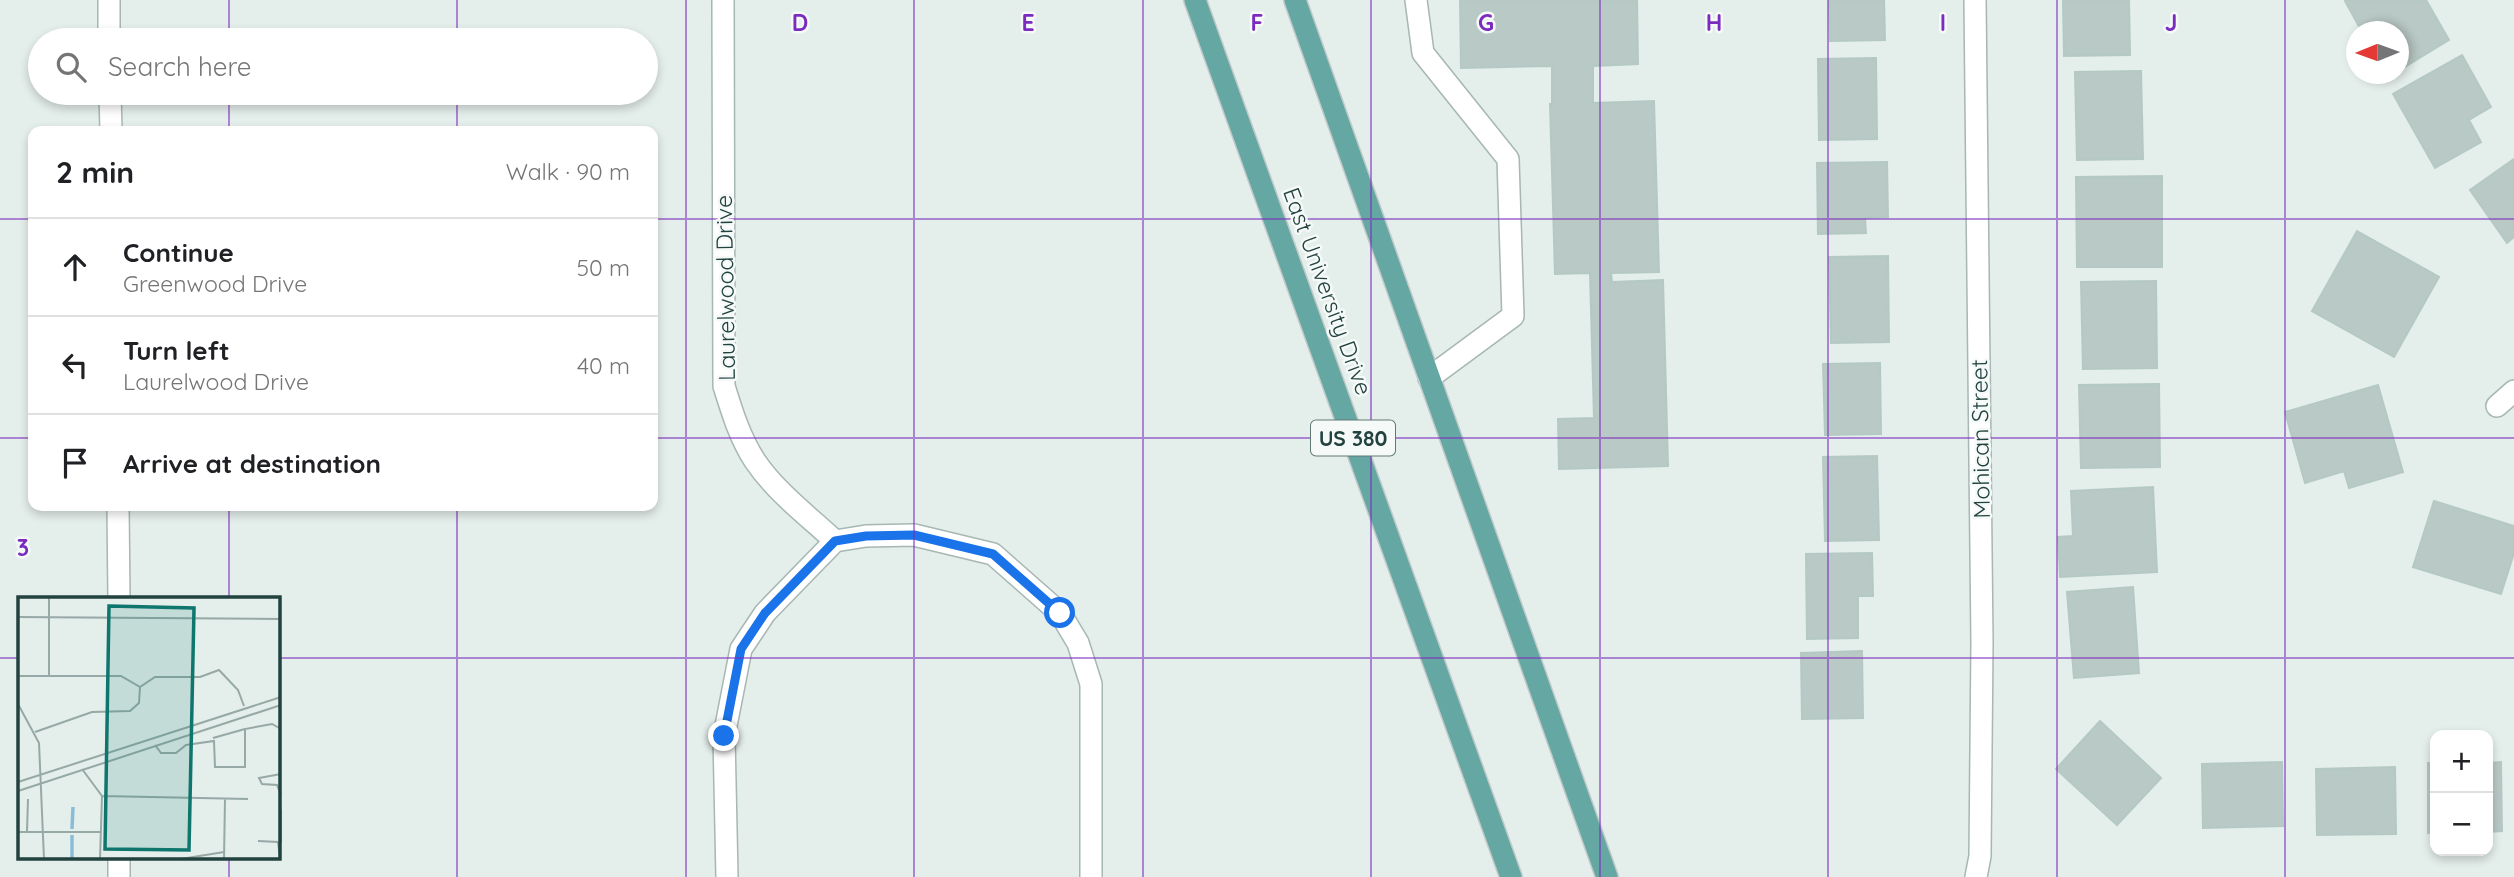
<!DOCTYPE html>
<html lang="en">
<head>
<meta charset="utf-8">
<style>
  :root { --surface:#fff; --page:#f2f2f2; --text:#202124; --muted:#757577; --line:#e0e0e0 }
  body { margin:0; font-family:Quicksand,sans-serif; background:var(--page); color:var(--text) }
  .controls { position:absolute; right:21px; bottom:21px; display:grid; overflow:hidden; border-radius:14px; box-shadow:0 4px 10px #0003 }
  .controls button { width:63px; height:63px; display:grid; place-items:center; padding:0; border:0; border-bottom:2px solid var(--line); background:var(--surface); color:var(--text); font:35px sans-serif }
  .compass { position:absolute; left:2346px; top:21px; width:63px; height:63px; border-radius:50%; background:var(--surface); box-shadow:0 4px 10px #0003; rotate:269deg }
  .stop { position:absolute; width:21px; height:21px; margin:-16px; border:5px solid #1a73e8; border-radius:50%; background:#fff }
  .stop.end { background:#1a73e8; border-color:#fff; box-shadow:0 2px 7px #0008 }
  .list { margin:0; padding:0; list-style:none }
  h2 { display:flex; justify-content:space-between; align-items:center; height:91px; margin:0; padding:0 28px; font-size:30px }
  h2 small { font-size:23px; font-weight:400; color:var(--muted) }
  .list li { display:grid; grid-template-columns:46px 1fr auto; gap:21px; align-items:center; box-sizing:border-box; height:98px; padding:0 28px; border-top:2px solid var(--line) }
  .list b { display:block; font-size:26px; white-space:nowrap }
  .list p { margin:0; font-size:23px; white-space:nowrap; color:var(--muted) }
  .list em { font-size:23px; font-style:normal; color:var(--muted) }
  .icon { flex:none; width:38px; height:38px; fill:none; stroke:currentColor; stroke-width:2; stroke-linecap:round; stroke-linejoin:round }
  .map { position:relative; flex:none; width:2514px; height:877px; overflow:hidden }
  .search { position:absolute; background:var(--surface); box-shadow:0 4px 10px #0003; left:28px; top:28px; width:630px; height:77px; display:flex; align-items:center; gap:18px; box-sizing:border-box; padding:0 24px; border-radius:38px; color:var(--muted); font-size:26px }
  .panel { position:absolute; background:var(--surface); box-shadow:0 4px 10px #0003; left:28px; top:126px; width:630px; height:385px; border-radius:14px }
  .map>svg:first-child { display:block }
</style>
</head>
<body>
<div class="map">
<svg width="2514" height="877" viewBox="0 0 2514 877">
  <rect width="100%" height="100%" fill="#e4eeeb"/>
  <!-- building -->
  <path fill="#b9c9c5" stroke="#b5c9c4" stroke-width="2" d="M1460,0h177l1,64 -45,2v37l61,-2 5,171 -48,1 1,9 51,-2 5,186 -109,3 -1,-50 36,-1 -4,-145 -35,1 -5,-170h2v-38l-91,2z
    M1829,0h55l1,40 -55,1z
    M2063,0h66l1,55 -66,1z
    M2347,0h79l23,40 -51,31v-39h-36l-17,-31z
    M2462,55l29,52 -22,13 12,22 -46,26 -42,-74z
    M1876,58l1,81 -58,1 -1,-81z
    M2141,71l2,88 -66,1 -2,-88z
    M2514,159v78l-7,6 -37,-53z
    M1887,162l1,55 -23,1 1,15 -48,1 -1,-71z
    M2162,176v91h-85l-1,-90z
    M2357,231l82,46 -45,80 -82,-46z
    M1888,256l1,86 -58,1 -2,-86z
    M2156,281l1,87 -74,1 -2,-87z
    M1880,363l1,71 -56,1 -2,-71z
    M2159,384l1,83 -79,1 -2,-83z
    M2378,385l25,87 -54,16 -5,-17 -39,12 -20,-71z
    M1877,456l2,84 -54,1 -2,-84z
    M2153,487l4,85 -97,5 -2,-40 15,-1 -2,-45z
    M2434,501l80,25v27l-13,41 -88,-27z
    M1872,553l1,43h-15v42l-51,1 -1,-85z
    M2133,587l6,86 -65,5 -7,-86z
    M1862,651l1,67 -61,1 -1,-66z
    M2100,721l61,57 -44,47 -61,-56z
    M2282,762l1,64 -80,2 -1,-64z
    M2501,762l1,69 -14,1v-69z
    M2428,763h7v69l-7,1z
    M2395,767l1,67 -79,1 -1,-66z"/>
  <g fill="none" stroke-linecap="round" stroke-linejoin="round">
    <!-- lane casing -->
    <g stroke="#a6b7b4" stroke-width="24">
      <path id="lane" d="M1416,0l7,53 85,106 5,157 -84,62"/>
    </g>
    <!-- street casing -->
    <g stroke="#a6b7b4" stroke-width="24">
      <path id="street" d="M109,0v40
        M723,0l1,386c8,26 16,52 31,75 21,31 53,55 80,80
        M1975,0l7,643 -2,213 -4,21
        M110,93l1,38
        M2497,406l17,-15
        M118,506l1,93
        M835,541l31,-5 48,-1 79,19 67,59 18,30 13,41v193
        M119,877v-19
        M727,877l-3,-141 17,-87 24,-36 70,-72"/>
    </g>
    <!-- primary casing -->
    <g stroke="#c1cac9" stroke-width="24">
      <path id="primary" d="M1195,0l316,877
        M1295,0l312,877"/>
    </g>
    <!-- lane -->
    <use href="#lane" stroke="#fff" stroke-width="21"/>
    <!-- street -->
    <use href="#street" stroke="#fff" stroke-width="21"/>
    <!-- primary -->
    <use href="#primary" stroke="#65a7a2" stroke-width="21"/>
  </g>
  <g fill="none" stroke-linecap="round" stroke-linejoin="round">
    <!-- route -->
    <path stroke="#1a73e8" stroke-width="9" d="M724,736l17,-87 24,-36 70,-72 31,-5 48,-1 79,19 67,59"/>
  </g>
  <!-- grid -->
  <path fill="none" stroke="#7b2cbf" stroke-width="2" stroke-opacity="0.55" d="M229,0v40M457,0v40M686,0v877M914,0v877M1143,0v877M1371,0v877M1600,0v877M1828,0v877M2057,0v877M2285,0v877M229,93v38M457,93v38M0,219h33M653,219h1861M0,438h33M653,438h1861M229,506v93M457,506v371M0,658h19M278,658h2236M229,858v19"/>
  <g text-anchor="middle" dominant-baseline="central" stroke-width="5" stroke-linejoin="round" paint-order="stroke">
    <!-- shield labels -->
    <rect fill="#f5faf8" stroke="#617976" stroke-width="2" x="1311" y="420.5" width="84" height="35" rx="5"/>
    <g font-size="21" font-weight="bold" fill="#21423f">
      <text x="1353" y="438">US 380</text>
    </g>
    <!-- street labels -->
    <g font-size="23" fill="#21423f" stroke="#f5faf8">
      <text transform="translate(725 288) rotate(-91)">Laurelwood Drive</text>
      <text transform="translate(1328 291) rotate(70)">East University Drive</text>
      <text transform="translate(1980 439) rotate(-91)">Mohican Street</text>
    </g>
  </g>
  <!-- overview -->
  <g transform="translate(18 597)">
    <rect width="262" height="262" fill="#e4eeeb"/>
    <path fill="none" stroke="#88bdd7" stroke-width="3.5" d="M54,232l1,-22M54,262v-24"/>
    <path fill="none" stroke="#96a9a6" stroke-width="2" d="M0,20l263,2M0,79h103l19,11M31,79v-79M122,90l15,-10h45l19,-7 19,20 6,16M0,107l21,39 5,116M17,135l57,-20 38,-1 9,-8 1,-16M195,141l32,-9M137,148l6,8h15l10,-8 28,-4 1,26h30v-38l27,-5 9,5M64,172l20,27 -2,63M263,177l-22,4 3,6 15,1 4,10M0,185l263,-85M0,194l263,-86M84,199l146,3M263,212v34M9,234l1,-32M0,235h83M240,244l20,1 2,17M163,262l43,-7M206,262l1,-60"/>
    <path fill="#0f766e" fill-opacity="0.15" stroke="#0f766e" stroke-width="3.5" d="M91,9l85,2 -5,242 -84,-1z"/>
    <rect width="262" height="262" fill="none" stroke="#21423f" stroke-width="3.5"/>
  </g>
  <g font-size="23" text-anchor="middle" font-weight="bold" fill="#7b2cbf" stroke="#f5faf8" stroke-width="5" stroke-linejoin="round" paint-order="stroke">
    <text x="800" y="31">D</text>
    <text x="1028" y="31">E</text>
    <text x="1257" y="31">F</text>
    <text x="1486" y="31">G</text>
    <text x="1714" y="31">H</text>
    <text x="1943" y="31">I</text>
    <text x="2171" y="31">J</text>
    <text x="23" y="556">3</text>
  </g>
</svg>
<div class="controls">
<button>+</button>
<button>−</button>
</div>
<svg class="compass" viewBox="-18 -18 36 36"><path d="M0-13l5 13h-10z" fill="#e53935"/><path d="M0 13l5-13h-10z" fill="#757577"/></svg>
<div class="stop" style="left:1060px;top:613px"></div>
<div class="stop end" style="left:724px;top:736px"></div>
<div class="search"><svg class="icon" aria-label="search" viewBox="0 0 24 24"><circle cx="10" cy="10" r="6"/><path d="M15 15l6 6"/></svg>Search here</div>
<section class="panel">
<h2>2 min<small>Walk · 90 m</small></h2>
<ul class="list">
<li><svg class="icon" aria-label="ahead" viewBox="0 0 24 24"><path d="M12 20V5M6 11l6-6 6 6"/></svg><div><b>Continue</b><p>Greenwood Drive</p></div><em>50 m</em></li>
<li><svg class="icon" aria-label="left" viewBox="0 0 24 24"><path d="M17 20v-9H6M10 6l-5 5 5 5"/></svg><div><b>Turn left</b><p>Laurelwood Drive</p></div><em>40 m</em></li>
<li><svg class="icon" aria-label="arrive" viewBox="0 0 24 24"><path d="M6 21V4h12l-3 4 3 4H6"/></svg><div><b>Arrive at destination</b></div></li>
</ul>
</section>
</div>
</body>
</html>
